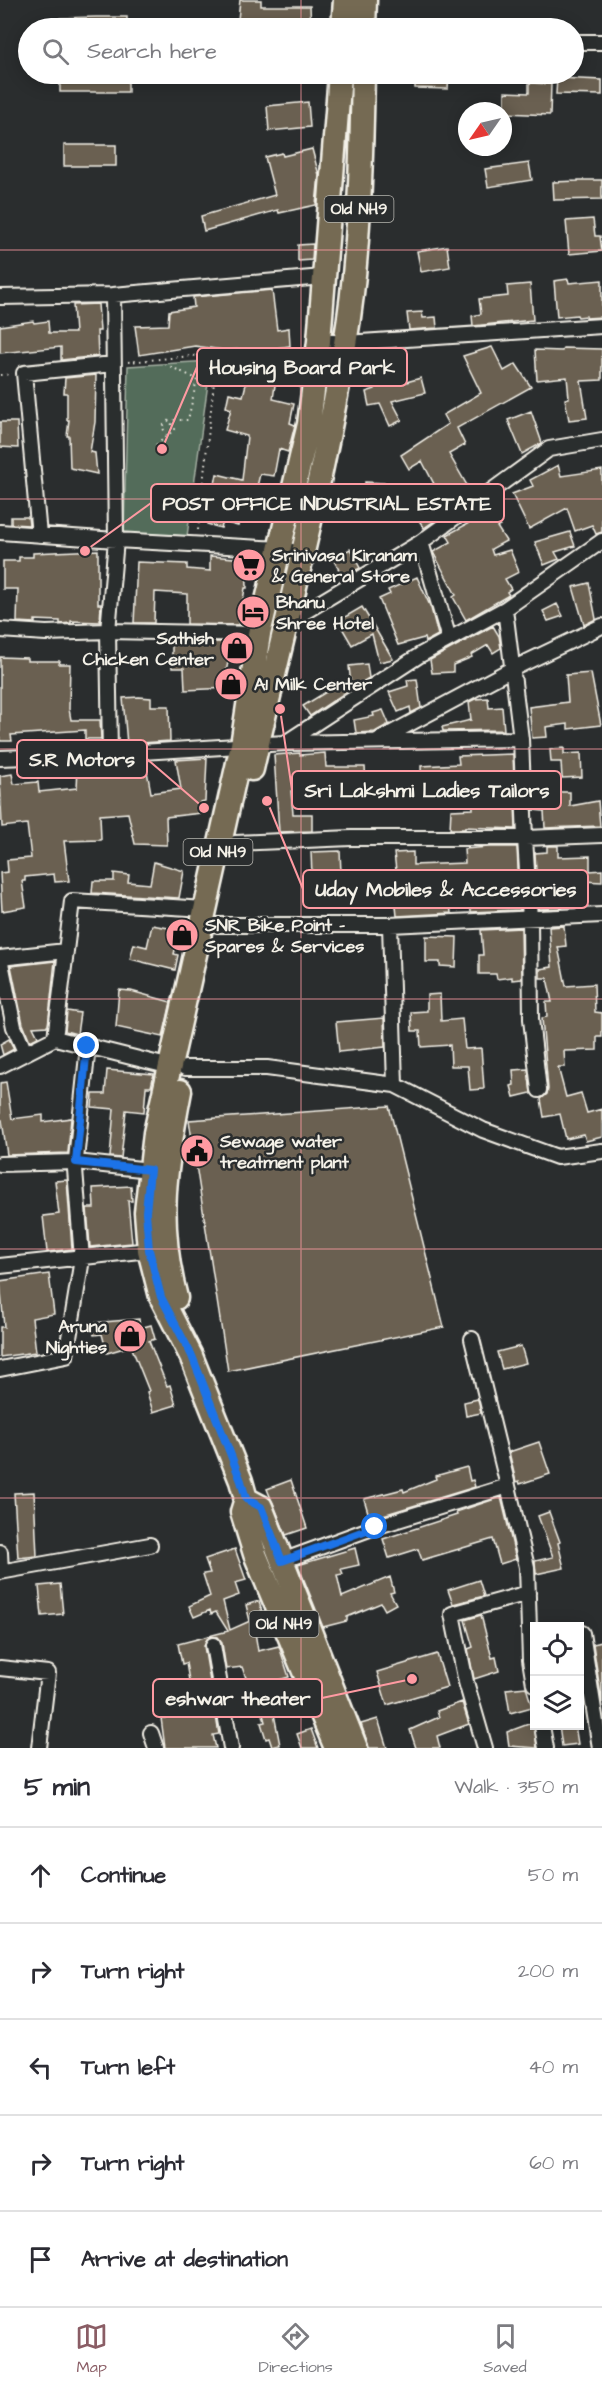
<!DOCTYPE html>
<html lang="en">
<head>
<meta charset="utf-8">
<style>
  :root { --surface:#fff; --page:#f2f2f3; --text:#2b2b33; --muted:#7c7c81; --line:#e1e1e2; --accent:#8a5d65 }
  body { margin:0; font-family:"Architects Daughter",sans-serif; background:var(--page); color:var(--text) }
  .controls { position:absolute; right:18px; bottom:18px; display:grid; overflow:hidden; border-radius:0px; box-shadow:0 3px 15px #0003 }
  .controls button { width:54px; height:54px; display:grid; place-items:center; padding:0; border:0; border-bottom:2px solid var(--line); background:var(--surface); color:var(--text); font:30px sans-serif }
  .compass { position:absolute; left:458px; top:102px; width:54px; height:54px; border-radius:50%; background:var(--surface); box-shadow:0 3px 15px #0003; rotate:236deg }
  .stop { position:absolute; width:18px; height:18px; margin:-14px; border:4px solid #1a73e8; border-radius:50%; background:#fff }
  .stop.end { background:#1a73e8; border-color:#fff; box-shadow:0 2px 6px #0008 }
  .list { margin:0; padding:0; list-style:none }
  h2 { display:flex; justify-content:space-between; align-items:center; height:78px; margin:0; padding:0 24px; font-size:26px }
  h2 small { font-size:20px; font-weight:400; color:var(--muted) }
  .list li { display:grid; grid-template-columns:39px 1fr auto; gap:18px; align-items:center; box-sizing:border-box; height:96px; padding:0 24px; border-top:2px solid var(--line) }
  .list b { display:block; font-size:22px; white-space:nowrap }
  .list em { font-size:20px; font-style:normal; color:var(--muted) }
  .icon { flex:none; width:33px; height:33px; fill:none; stroke:currentColor; stroke-width:2; stroke-linecap:round; stroke-linejoin:round }
  .map { position:relative; flex:none; width:602px; height:1748px; overflow:hidden }
  .search { position:absolute; background:var(--surface); box-shadow:0 3px 15px #0003; left:18px; right:18px; top:18px; height:66px; display:flex; align-items:center; gap:15px; box-sizing:border-box; padding:0 21px; border-radius:33px; color:var(--muted); font-size:22px }
  .sheet { height:558px; background:var(--surface) }
  nav { display:flex; justify-content:space-around; align-items:center; box-sizing:border-box; height:84px; border-top:2px solid var(--line); background:var(--surface); font-size:16px; color:var(--muted) }
  nav a { display:grid; justify-items:center; gap:3px }
  nav .on { color:var(--accent) }
  .map>svg:first-child { display:block }
</style>
</head>
<body>
<div class="map">
<svg width="602" height="1748" viewBox="0 0 602 1748">
  <rect width="100%" height="100%" fill="#2a2d2e"/>
  <filter id="ink" filterUnits="userSpaceOnUse"><feTurbulence type="fractalNoise" baseFrequency=".0167" numOctaves="2"/><feDisplacementMap in="SourceGraphic" scale="12" xChannelSelector="R" yChannelSelector="G"/><feConvolveMatrix kernelMatrix="1 2 1 2 8 2 1 2 1" color-interpolation-filters="sRGB"/></filter>
  <g filter="url(#ink)">
    <!-- green -->
    <path fill="#526c5a" stroke="#a3aea1" stroke-width="1.5" d="M211,361l-24,175 -63,-3 4,-167z"/>
    <!-- building -->
    <path fill="#6a6051" stroke="#f4f1e8" stroke-width="1.5" d="M240,0h21v6h49l1,22h-34v-5l-39,-3z
      M96,17h31v11h-67v-10z
      M60,74h68v18h-68z
      M415,74h34l-1,15 -33,-1z
      M557,78l45,2v15l-46,-1z
      M529,83l22,1 -1,31 -45,-2v-21l24,1z
      M308,102l2,25 -41,4 -2,-25z
      M64,145h52v21h-52z
      M312,149l7,26 -3,30 -37,8 -1,-3 -74,21 -3,-15 74,-21 -10,-38 17,-4 1,3z
      M529,163l3,17 -44,7 -3,-18z
      M578,180h24v19l-48,1 -1,-18 25,-1z
      M593,219l2,17h5l2,15 -33,3 -3,-33z
      M313,244l-1,16 -14,1v-16z
      M447,246l3,21 -29,5 -4,-21z
      M568,279l1,4 33,-3v37l-16,1v-2l-8,1 -1,-2 -20,2 -3,-36z
      M530,284l3,36 -60,6 -1,-10 9,-2 -2,-15 29,-3 -1,-10z
      M272,290l5,40 12,-2 1,18 -36,5v-2l-31,1 -28,-4 -56,9 -4,-29 33,-1 1,-14 25,-4 -1,-10z
      M98,304l2,27h-3l1,25 -37,4v-13l-61,6v-27l33,-5 1,2 14,-2 1,12h26l-2,-28z
      M422,312l1,6 13,-1 1,11 -28,2 -2,-17z
      M492,347l12,24 12,-7 15,23 -74,41 8,17 -16,9 23,40 -14,10 -1,-2 -23,12 3,5 -13,9 -19,-29 29,-15 -12,-23 -13,8 -8,-14 47,-31 -5,-9 38,-22 -18,-37z
      M563,348l39,1v31l-21,1 6,37 -18,2 -4,-21 4,-1 -2,-21 -30,3 -2,-30 27,1z
      M395,358l4,26 22,-6 4,15 -33,8 10,19 -12,6 -10,-22 -11,2 -3,-14 9,-3 -4,-28z
      M252,360l26,5 -5,34 21,5 -4,19 5,2 -7,27 -9,-3 -5,27 -14,-2 -6,25 -9,-2 -7,29 -15,-4 -2,6 -14,-4 10,-50 25,6 5,-44 -22,-6 6,-21 -5,-2 3,-14 14,3z
      M96,375l-1,47 -5,30 5,1 2,21 -27,-6 -1,-32h-2l2,-16h-2v-27h-3l1,-15z
      M531,411l11,32 -20,11 -14,-34z
      M0,422h17l1,26 -18,-1z
      M558,465l3,11 41,-6v62l-6,2 -4,-9 -17,6 -8,-23 -38,21 -17,-35 21,-8 -3,-6z
      M365,482l19,1v12l-19,-1z
      M490,506l10,20 -3,1 9,14 -15,8 2,6 17,-5 9,22 -14,7 6,10 -4,3 2,3 -43,25 -13,-23 3,-2 -23,-43 18,-10 -4,-7 22,-12 -2,-3 14,-10z
      M11,517h17l1,8 -18,-1z
      M570,532l5,14 -20,6 4,7 -15,6 -9,-23z
      M350,549l10,19 -17,9 -10,-18z
      M98,550v54h3l-1,18 -29,-1v2l-11,1v-3l-25,-1v3l-18,-1 1,-33h-15v-28h16v-4h14v-4z
      M210,556l36,3 1,29h-2l-6,37 -52,-1v-30l-32,-2 -1,31h-20l3,-61 50,2v5l23,2z
      M417,577l14,31 7,27 -13,7 -1,-4 -26,7 -19,-46 11,-5 -2,-4z
      M589,583l7,36 -12,6 -11,-38z
      M557,604l6,12 -15,5 -5,-10z
      M362,607l11,18 20,34 -14,3 -7,-28 -20,11 -14,-24z
      M493,626l6,10 2,12 -8,5 -5,-8 -17,10 1,2 -19,8v7l-21,1 -2,-13z
      M187,642h45l-7,35h5v11l-45,2 -1,-22h-12v-24l15,1z
      M0,657l27,1v3h33l-1,3h11l-1,45 2,11h29l1,19h-16v-9l-74,5 1,6h-12z
      M367,664l2,14 -10,6 -8,1 -2,-19z
      M591,673l10,52 -33,4v-5l-22,3 1,10 -15,1 -3,-31 39,-5 -2,-27z
      M417,679l4,29 -10,5 -1,-6 -12,5 -9,-20 19,-6 -1,-6z
      M344,681l5,9 -39,26 -7,-10z
      M139,697l12,1v8h18l1,35 -43,3 -4,-46z
      M488,698l1,10 13,-1 2,23 -61,1 -1,-4 29,-7 -2,-18 6,-3z
      M383,710l6,14 -14,8 -19,1 -2,-13 20,-4 -1,-3z
      M564,748v6l17,-1 1,24 -20,1 -1,-16h-10l-1,-13z
      M300,753v2l25,-2 1,14h39l1,14 -18,1 1,10 -58,-1 2,23h19v17l-33,1 -5,-77z
      M513,754l3,75 -51,-2v2h-15l1,-19 22,-1 -1,-23 -29,2v8h-21l-1,-30 38,-2 -1,-8z
      M207,758l-2,43 -5,1 1,11 -35,4 1,28 -32,-1 -7,-31 -28,2 1,25 -37,1 5,40 -14,1 -1,-8 -29,3v4h-3l4,26 -24,4 -2,-38 8,-1 -1,-12 24,-2 -4,-34 -25,3 -2,-51 12,-2 2,10 24,-2 1,10 38,-4 1,-21h19v8l50,-4 4,22 30,-4 -5,-29z
      M537,792h33v14l28,-5 2,25 -55,2 -1,-17 -11,-1 -1,-15h5z
      M547,846h11v11l32,-1v15l12,-1v12l-41,-2 1,28 -24,1 -3,-56 12,-1z
      M489,847h28l3,63 -49,2 -1,-18h-21l2,19 -54,3 -1,-10h3l-3,-10h3l-5,-43 19,-1v13l52,-2 -1,-14z
      M340,851l1,22 -29,2 -1,-23z
      M154,862l30,9 -5,27 -87,-5 1,-12h21v-8l15,2 -1,7 22,2z
      M152,925l28,5 -6,24 4,1 -3,15 -45,-11 4,-15 13,3z
      M564,926l2,20 -8,1 8,39 28,-2 1,28 7,1v24h-5v13l-33,1 1,16h-7l8,30 15,-4 6,20 15,-4v28l-16,4 -2,-6 -18,4 -6,-25 -16,3 -3,-18 6,-5 1,-5 -6,-71 5,-1 -1,-15h6l-5,-24h-7v-9l12,-2 -3,-40z
      M521,928l1,51 -10,1v-3l-15,2 -1,-5h-17v-19h4l-2,-25z
      M426,936l31,1 -1,30 -16,-1v-4h-14z
      M55,961l-7,65 -15,1 5,10 -8,4 -7,-17 -12,-58z
      M119,990l12,1 40,11 -8,35 -47,-10z
      M440,994l1,27 21,-2 3,30 16,-1 3,41 -14,1 -2,-24h-17l-1,-21 -29,2 -1,-16h-8l-1,-19 16,-1v-16z
      M67,1011l13,2 -3,21 -12,-3z
      M384,1018l1,29 -46,5 -3,-30z
      M9,1039l5,10 -11,6 -3,-11z
      M528,1069l3,24 -17,4 -3,-11 3,-1 -1,-15z
      M107,1070l47,4 -3,13h-5l-2,25 -18,-2 -5,48 -11,-1 4,-48 -22,-2 1,-13h12z
      M6,1082l6,37 31,-4v7l28,-4 -3,35 -61,2 -5,-35h-2v-37z
      M389,1106l55,221 -216,44 -39,-251z
      M67,1180l5,69 -25,3 -4,-36 16,-2 -4,-33z
      M131,1186l1,15h-4l4,42 -42,4 -3,-39h7l-1,-20z
      M49,1274l5,40 -22,4 4,34 -36,5v-30h4l-4,-46z
      M139,1319l1,9 11,-3 4,14 -6,2 18,45 3,-1 6,20 -23,7 -6,-20 2,-1 -18,-45 -24,7 -5,-19 -8,1 -2,-12z
      M521,1346l5,17 -24,6 -5,-17z
      M478,1399l3,14 -15,3 -2,-14z
      M539,1442l11,32 -30,10 -1,-3 -3,1 -7,-30z
      M467,1467l3,14 3,-1 2,7 -105,32 -6,-20 39,-10 1,3 32,-13 -1,-3z
      M291,1480l16,48 -21,7 -19,-46z
      M34,1492l3,64 -19,2 -4,-65z
      M501,1497l15,62 -16,5 -7,-25 -71,21 -4,-11 -29,9 -6,-19 74,-24 -1,-3z
      M549,1512l11,30 -2,1 6,25 -28,6 -1,-13 18,-4 -15,-41z
      M355,1548l4,17 -18,4 2,5 -6,1 5,22 48,-20 4,15 -4,1 6,11 -11,6 -4,-7 -34,14v4l-24,6 -25,-62z
      M235,1549l11,31 -11,3 4,12 -16,6 7,29 20,-9 -4,-16 13,-4 6,22 -11,3 4,25 21,-5 10,31 -21,6 12,62 -8,2 -3,-9 -3,1 -5,-16 4,-1 -10,-38 -6,2 -7,-19 -16,2 -4,-26 -5,-6 -5,-1 -5,3 -3,7 15,88 -6,1 3,13h-51l-4,-30h4l-2,-24 28,-2 -5,-29 -4,1 -4,-20 50,-13 -12,-19 -5,2 -1,-4 -16,7 -5,-11 21,-10 -7,-22 7,-1 -5,-14z
      M479,1580l5,16 -31,8 -5,-14z
      M60,1584l3,30 -21,2 -3,-30z
      M481,1615l11,43 4,-1 3,14 -25,8 -6,-30 5,-2 -8,-27z
      M602,1642v61l-9,-59z
      M437,1654l10,33 -60,18 -10,-33z
      M526,1687l6,20 -22,6 -4,-24z
      M462,1702l7,22 -32,12 3,12h-24l-6,-18 29,-13 -2,-6z
      M378,1719l9,29h-18l-8,-24z
      M534,1722l3,26 -28,-2 -2,-14z
      M559,1725h16l3,19 -16,2z
      M311,1729l7,19h-16l-5,-14z"/>
    <g fill="none" stroke-linecap="round" stroke-linejoin="round">
      <!-- minor casing -->
      <g stroke="#f4f1e8" stroke-width="18">
        <path id="minor" d="M574,42h28
          M113,295l3,245 165,9 21,4
          M0,297l113,-2 210,-18
          M319,341l27,2 256,-17
          M0,532l116,8 -8,91 2,123
          M39,535l-15,-162 89,-9
          M421,542l128,-93 53,-9
          M505,609l97,-68
          M286,623l135,-81 28,97
          M0,630l46,3 62,-2 151,3
          M377,741l135,-72 90,-43
          M286,743l235,-4
          M0,758l110,-4 175,-11 135,-88 85,-46 16,130 4,99h-174l-116,5
          M217,925h173l5,160
          M390,925l212,-10
          M0,958l66,-7 6,-50 134,8
          M0,958l14,69 11,25
          M55,1038l116,29
          M0,1066l55,-28 11,-87
          M185,1068h82l128,17 88,45 74,27 45,-6
          M539,1090l-8,-71 -1,-100 -5,-81 77,-3
          M0,1164l76,-2 74,8
          M0,1266l149,-16
          M472,1339l36,147
          M0,1369l66,-13 16,-97 -7,-90 13,-123
          M0,1552l1,20
          M282,1561l93,-34 133,-41 19,81 3,93 4,24
          M0,1572l150,-27
          M582,1633l18,115
          M213,1645l18,103
          M0,1668l48,5 -9,75
          M542,1726l4,22
          M151,1733l5,15
          M485,1748l-19,-66 -14,-68 76,-21"/>
      </g>
      <!-- primary casing -->
      <g stroke="#f4f1e8" stroke-width="27">
        <path id="primary" d="M343,28l2,-28
          M364,28l1,-28
          M252,769c32,-141 70,-282 93,-425 15,-89 16,-180 18,-270
          M176,1298c-20,-77 -11,-130 4,-207
          M246,1499l15,8 95,241
          M336,1748l-81,-194 -13,-42 4,-13 -5,-18 -50,-125 -30,-59 -12,-47 -3,-38 9,-79 87,-388 17,-111 50,-210 10,-83 21,-267"/>
      </g>
      <!-- path -->
      <path stroke="#f4f1e8" stroke-width="2" stroke-dasharray="1.5 4.5" stroke-linecap="butt" d="M128,362l85,-8h86
        M165,364l32,15 -9,41h-19
        M0,375l12,-1
        M156,445l19,-16 -6,-9 -7,7 5,8
        M198,530l19,-176"/>
      <!-- minor -->
      <use href="#minor" stroke="#2a2d2e" stroke-width="14"/>
      <!-- primary -->
      <use href="#primary" stroke="#746b52" stroke-width="22"/>
    </g>
  </g>
  <g fill="none" stroke-linecap="round" stroke-linejoin="round" filter="url(#ink)">
    <!-- route -->
    <path stroke="#1a73e8" stroke-width="8" d="M87,1046l-11,116 74,8 -4,42 3,38 12,47 31,59 49,125 5,18 15,8 21,54 93,-34"/>
  </g>
  <!-- grid -->
  <path fill="none" stroke="#ff9aa2" stroke-width="1.5" stroke-opacity="0.55" d="M301,0v28M301,74v1674M0,250h602M0,499h602M0,749h602M0,999h602M0,1249h602M0,1498h602"/>
  <!-- icons -->
  <defs>
    <g id="supermarket-disc" transform="scale(1.725)"><circle r="9.5" fill="#ff9aa2" stroke="#2a2d2e"/><path d="M-6-5.5h2.5l.6 2H6L4.5 2H-2.5L-4.4-4H-6ZM-1.5 3.2a1.3 1.3 0 1 0 .1 0ZM3 3.2a1.3 1.3 0 1 0 .1 0Z" fill="#111"/></g>
    <g id="hotel-disc" transform="scale(1.725)"><circle r="9.5" fill="#ff9aa2" stroke="#2a2d2e"/><path d="M-6-4.5h1.5V1H6V5H4.5V3h-9V5H-6ZM-4 0a1.8 1.8 0 1 1 3.6 0ZM.5 0V-2.5h3Q6-2.5 6 0Z" fill="#111"/></g>
    <g id="shop-disc" transform="scale(1.725)"><circle r="9.5" fill="#ff9aa2" stroke="#2a2d2e"/><path d="M-5-2.5h2.3a2.7 3.5 0 0 1 5.4 0H5L5.5 6h-11ZM-1.5-2.5h3a1.5 2.3 0 0 0-3 0Z" fill="#111"/></g>
    <g id="civic-disc" transform="scale(1.725)"><circle r="9.5" fill="#ff9aa2" stroke="#2a2d2e"/><path d="M-.6-6.5H3V-4.5H.6V-3L4-1V1h2V6H-6V1h2V-1L-.6-3ZM-1.2 2.5V6h2.4V2.5Z" fill="#111"/></g>
  </defs>
  <g fill-rule="evenodd">
    <use href="#supermarket-disc" x="249" y="565"/>
    <use href="#hotel-disc" x="253" y="612"/>
    <use href="#shop-disc" x="237" y="648"/>
    <use href="#shop-disc" x="231" y="684"/>
    <use href="#shop-disc" x="182" y="935"/>
    <use href="#civic-disc" x="197" y="1151"/>
    <use href="#shop-disc" x="130" y="1336"/>
  </g>
  <g text-anchor="middle" dominant-baseline="central" stroke-width="5" stroke-linejoin="round" paint-order="stroke">
    <!-- shield labels -->
    <g fill="#2a2d2e" stroke="#b7b6b0" stroke-width="1.5">
      <rect x="324.5" y="196" width="69" height="26" rx="4.5"/>
      <rect x="183.5" y="839" width="69" height="26" rx="4.5"/>
      <rect x="249.5" y="1611" width="69" height="26" rx="4.5"/>
    </g>
    <g font-size="16" font-weight="bold" fill="#f4f1e8">
      <text x="359" y="209">Old NH9</text>
      <text x="218" y="852">Old NH9</text>
      <text x="284" y="1624">Old NH9</text>
    </g>
    <!-- poi labels -->
    <g font-size="18" font-weight="bold" fill="#f4f1e8" stroke="#2a2d2e" text-anchor="start">
      <text x="272" y="555">Srinivasa Kiranam<tspan x="272" dy="21">&amp; General Store</tspan></text>
      <text x="276" y="602">Bhanu<tspan x="276" dy="21">Shree Hotel</tspan></text>
      <text x="214" y="638" text-anchor="end">Sathish<tspan x="214" dy="21">Chicken Center</tspan></text>
      <text x="254" y="684">A1 Milk Center</text>
      <text x="205" y="925">SNR Bike Point -<tspan x="205" dy="21">Spares &amp; Services</tspan></text>
      <text x="220" y="1141">Sewage water<tspan x="220" dy="21">treatment plant</tspan></text>
      <text x="107" y="1326" text-anchor="end">Aruna<tspan x="107" dy="21">Nighties</tspan></text>
    </g>
  </g>
  <!-- callouts -->
  <path fill="none" stroke="#ff9aa2" stroke-width="2" d="M162 449L197 367M85 551L151 503M204 808L147 759M280 709L292 790M267 801L303 889M412 1679L322 1698"/>
  <g fill="#ff9aa2" stroke="#2a2d2e" stroke-width="2">
    <circle cx="162" cy="449" r="6"/>
    <circle cx="85" cy="551" r="6"/>
    <circle cx="204" cy="808" r="6"/>
    <circle cx="280" cy="709" r="6"/>
    <circle cx="267" cy="801" r="6"/>
    <circle cx="412" cy="1679" r="6"/>
  </g>
  <g fill="#2a2d2e" stroke="#ff9aa2" stroke-width="2">
    <rect x="197" y="348" width="210" height="38" rx="6"/>
    <rect x="151" y="484" width="353" height="38" rx="6"/>
    <rect x="17" y="740" width="130" height="38" rx="6"/>
    <rect x="292" y="771" width="269" height="38" rx="6"/>
    <rect x="303" y="870" width="285" height="38" rx="6"/>
    <rect x="153" y="1679" width="169" height="38" rx="6"/>
  </g>
  <g font-size="20" text-anchor="middle" font-weight="bold" fill="#f4f1e8">
    <text x="302" y="374">Housing Board Park</text>
    <text x="327" y="510">POST OFFICE INDUSTRIAL ESTATE</text>
    <text x="82" y="766">S.R Motors</text>
    <text x="427" y="797">Sri Lakshmi Ladies Tailors</text>
    <text x="446" y="896">Uday Mobiles &amp; Accessories</text>
    <text x="238" y="1705">eshwar theater</text>
  </g>
</svg>
<div class="controls">
<button><svg class="icon" aria-label="locate" viewBox="0 0 24 24"><circle cx="12" cy="12" r="6"/><path d="M12 2v4M12 18v4M2 12h4M18 12h4"/></svg></button>
<button><svg class="icon" aria-label="layers" viewBox="0 0 24 24"><path d="M12 4l9 5-9 5-9-5zM3 14l9 5 9-5"/></svg></button>
</div>
<svg class="compass" viewBox="-18 -18 36 36"><path d="M0-13l5 13h-10z" fill="#e53935"/><path d="M0 13l5-13h-10z" fill="#7c7c81"/></svg>
<div class="stop" style="left:375px;top:1527px"></div>
<div class="stop end" style="left:87px;top:1046px"></div>
<div class="search"><svg class="icon" aria-label="search" viewBox="0 0 24 24"><circle cx="10" cy="10" r="6"/><path d="M15 15l6 6"/></svg>Search here</div>
</div>
<section class="sheet">
<h2>5 min<small>Walk · 350 m</small></h2>
<ul class="list">
<li><svg class="icon" aria-label="ahead" viewBox="0 0 24 24"><path d="M12 20V5M6 11l6-6 6 6"/></svg><div><b>Continue</b></div><em>50 m</em></li>
<li><svg class="icon" aria-label="right" viewBox="0 0 24 24"><path d="M7 20v-9h11M14 6l5 5-5 5"/></svg><div><b>Turn right</b></div><em>200 m</em></li>
<li><svg class="icon" aria-label="left" viewBox="0 0 24 24"><path d="M17 20v-9H6M10 6l-5 5 5 5"/></svg><div><b>Turn left</b></div><em>40 m</em></li>
<li><svg class="icon" aria-label="right" viewBox="0 0 24 24"><path d="M7 20v-9h11M14 6l5 5-5 5"/></svg><div><b>Turn right</b></div><em>60 m</em></li>
<li><svg class="icon" aria-label="arrive" viewBox="0 0 24 24"><path d="M6 21V4h12l-3 4 3 4H6"/></svg><div><b>Arrive at destination</b></div></li>
</ul>
</section>
<nav>
<a class="on"><svg class="icon" aria-label="map" viewBox="0 0 24 24"><path d="M3 6l6-2 6 2 6-2v14l-6 2-6-2-6 2zM9 4v14M15 6v14"/></svg>Map</a>
<a><svg class="icon" aria-label="directions" viewBox="0 0 24 24"><path d="M12 3l9 9-9 9-9-9zM9 14v-3h6M13 9l2 2-2 2"/></svg>Directions</a>
<a><svg class="icon" aria-label="saved" viewBox="0 0 24 24"><path d="M7 4h10v16l-5-4-5 4z"/></svg>Saved</a>
</nav>
</body>
</html>
